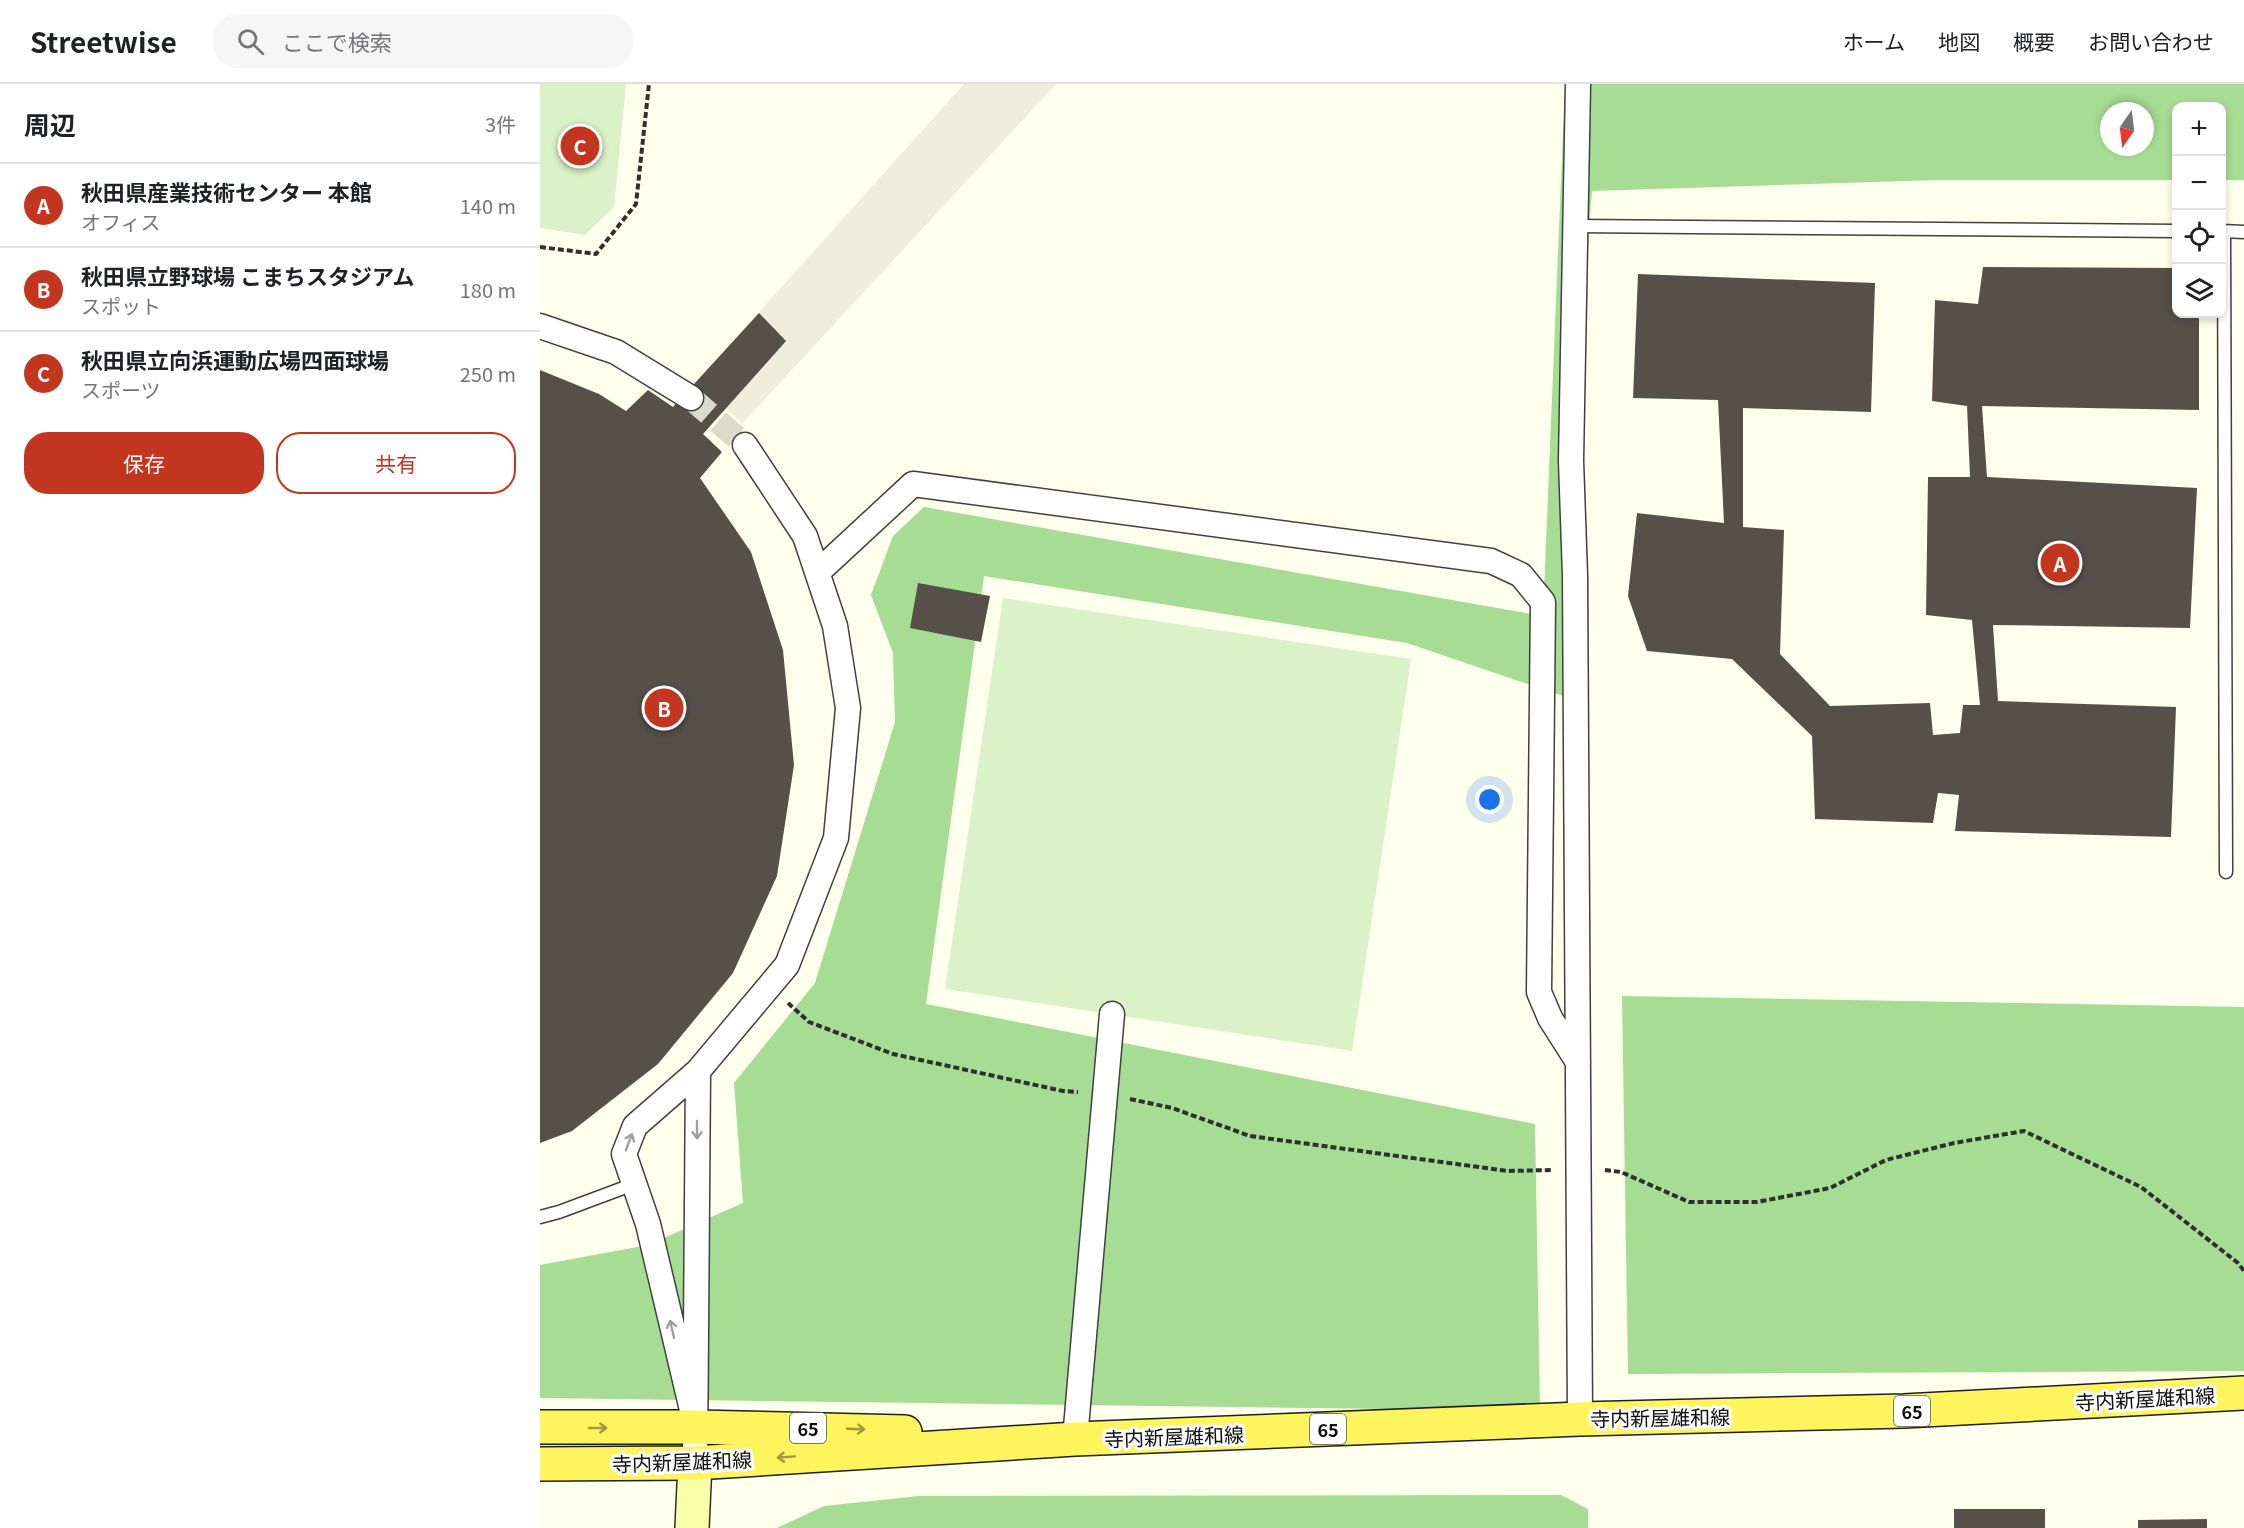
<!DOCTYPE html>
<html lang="ja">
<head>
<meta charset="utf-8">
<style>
  :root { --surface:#fff; --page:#f6f6f6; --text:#202124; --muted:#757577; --line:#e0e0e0; --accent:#c23620 }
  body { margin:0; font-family:Georgia,"Noto Sans JP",serif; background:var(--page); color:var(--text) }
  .controls { position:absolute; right:18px; top:18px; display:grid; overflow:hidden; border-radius:12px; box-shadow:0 3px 9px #0003 }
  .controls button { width:54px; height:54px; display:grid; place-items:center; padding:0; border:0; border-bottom:2px solid var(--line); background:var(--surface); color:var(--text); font:30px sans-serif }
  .compass { position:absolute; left:1560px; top:18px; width:54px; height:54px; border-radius:50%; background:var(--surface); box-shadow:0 3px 9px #0003; rotate:194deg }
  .you { position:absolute; left:950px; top:716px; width:21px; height:21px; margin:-15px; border:4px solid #fff; border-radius:50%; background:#1a73e8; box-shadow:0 0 0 9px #1a73e833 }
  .badge { display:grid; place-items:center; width:39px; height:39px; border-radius:50%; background:var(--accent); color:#fff; font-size:20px; font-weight:700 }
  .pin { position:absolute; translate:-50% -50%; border:3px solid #fff; box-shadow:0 2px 6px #0006 }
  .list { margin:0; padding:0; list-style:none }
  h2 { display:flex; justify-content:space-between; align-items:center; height:78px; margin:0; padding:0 24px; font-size:26px }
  h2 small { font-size:20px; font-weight:400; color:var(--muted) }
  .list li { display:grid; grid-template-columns:39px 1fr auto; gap:18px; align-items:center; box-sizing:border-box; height:84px; padding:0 24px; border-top:2px solid var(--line) }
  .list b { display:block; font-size:22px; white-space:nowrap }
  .list p { margin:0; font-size:20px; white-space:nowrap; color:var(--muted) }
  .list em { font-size:20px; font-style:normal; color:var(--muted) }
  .actions { display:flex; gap:12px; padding:18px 24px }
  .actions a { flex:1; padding:14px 0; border:2px solid var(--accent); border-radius:24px; text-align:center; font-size:21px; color:var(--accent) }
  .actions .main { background:var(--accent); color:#fff }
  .icon { flex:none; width:33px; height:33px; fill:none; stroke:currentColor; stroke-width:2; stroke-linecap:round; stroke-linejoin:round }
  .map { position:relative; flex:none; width:1704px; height:1444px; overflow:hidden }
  header { display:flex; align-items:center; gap:36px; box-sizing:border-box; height:84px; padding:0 30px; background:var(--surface); border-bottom:2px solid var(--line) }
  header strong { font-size:28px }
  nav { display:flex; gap:33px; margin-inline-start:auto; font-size:21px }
  .search { width:420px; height:54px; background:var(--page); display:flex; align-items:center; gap:15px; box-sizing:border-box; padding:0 21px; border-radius:24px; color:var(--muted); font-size:22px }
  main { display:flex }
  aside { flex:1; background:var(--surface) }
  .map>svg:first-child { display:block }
</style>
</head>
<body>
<header>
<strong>Streetwise</strong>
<div class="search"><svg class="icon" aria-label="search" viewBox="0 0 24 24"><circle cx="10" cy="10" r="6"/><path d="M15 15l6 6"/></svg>ここで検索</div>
<nav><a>ホーム</a><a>地図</a><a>概要</a><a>お問い合わせ</a></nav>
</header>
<main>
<aside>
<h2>周辺<small>3件</small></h2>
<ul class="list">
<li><span class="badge">A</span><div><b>秋田県産業技術センター 本館</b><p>オフィス</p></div><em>140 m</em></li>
<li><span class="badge">B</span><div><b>秋田県立野球場 こまちスタジアム</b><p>スポット</p></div><em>180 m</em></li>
<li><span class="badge">C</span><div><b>秋田県立向浜運動広場四面球場</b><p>スポーツ</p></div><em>250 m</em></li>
</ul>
<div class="actions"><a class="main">保存</a><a>共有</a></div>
</aside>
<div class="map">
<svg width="1704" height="1444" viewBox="0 0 1704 1444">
  <rect width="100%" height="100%" fill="#ffffed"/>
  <!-- forest -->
  <path fill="#a7dc94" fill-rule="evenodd" d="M1025,0h679v96h-22v-74h-46v74h-237l-347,11 -21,270 4,239 -168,-57 -423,-67 -58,428 609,120 5,287 -1000,-13v-133l108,-20 95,-42 -9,-120 81,-100 80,-261 -2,-69 -22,-58 22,-59 31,-29 619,109zM1569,27h36v36h-36z
    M1082,912l622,11v364l-616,3z
    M1021,1411l27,14v19h-811l47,-22 95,-10z"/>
  <!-- pitch -->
  <path fill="#dbf1c7" d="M0,0h86l-12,123 -29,28 -45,-7z
    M463,514l408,61 -59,392 -407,-62z"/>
  <!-- plaza -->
  <path fill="#efeddc" d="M424,0h92l-314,340 -43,-45z"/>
  <!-- building -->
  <path fill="#565049" d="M1443,183l193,1v46h23v96l-217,-4 5,71 210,11 -7,140 -197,-3 5,76 178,6 -5,130 -216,-6 4,-36 -21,-2 -5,30 -118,-4 -3,-83 -80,-77 -85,-8 -19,-55 9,-83 87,10 -6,-123 -85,-2 5,-124 237,9 -4,129 -128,-4v119l41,3 -4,124 50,52 100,-3 3,32 27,-2 3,-28h17l-8,-85 -46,-5 2,-138h42l-3,-71 -35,-5 3,-101 43,4z
    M219,229l27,28 -83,93 19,18 -22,26 51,74 32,98 11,115 -17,111 -44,97 -75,91 -86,67 -32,12v-773l59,24 27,17 22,-21 25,17z
    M378,499l72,13 -9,46 -71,-14z
    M1414,1425h91v19h-91z
    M1667,1435v9h-69v-8z"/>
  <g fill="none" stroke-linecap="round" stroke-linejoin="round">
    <!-- street-tunnel -->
    <path stroke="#dbdbcb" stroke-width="24" stroke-dasharray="24 12" stroke-linecap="butt" d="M151,314l54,47"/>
    <!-- lane casing -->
    <g stroke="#404040" stroke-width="15">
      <path id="lane" d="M1035,142l601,5
        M1682,147l22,1
        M1684,148l2,640
        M0,1133l19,-5 75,-28"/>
    </g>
    <!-- street casing -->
    <g stroke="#404040" stroke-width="27">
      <path id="street" d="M1038,0l-7,377 4,114 5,844
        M0,242l76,26 75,46
        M278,488l95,-88 578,77 30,14 22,27 -4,390 11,26 28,44
        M156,1343l-48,-203 -24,-70 11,-28 63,-55 89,-106 49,-127 12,-130 -13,-82 -30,-90 -60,-91
        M535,1355l37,-425
        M155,1379l3,-392"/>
    </g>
    <!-- secondary casing -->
    <g stroke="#2f2f2f" stroke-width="36">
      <path id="secondary" d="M152,1444l3,-65"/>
    </g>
    <!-- primary casing -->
    <g stroke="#1e1e1e" stroke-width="36">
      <path id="primary" d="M0,1343h156l209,5
        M0,1380l155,-1 380,-24 505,-20 324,-8 340,-18"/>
    </g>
    <!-- path -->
    <path stroke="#2f2f2f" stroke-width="4" stroke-dasharray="6 3" stroke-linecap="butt" d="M0,163l56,7 40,-50 13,-120
      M248,919l21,19 84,32 170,37 15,1
      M590,1015l42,9 78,28 258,35 44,-1
      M1065,1086l16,2 68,30h68l73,-14 56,-28 68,-17 70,-12 117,56 97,76 6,8"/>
    <!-- lane -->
    <use href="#lane" stroke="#fff" stroke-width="12"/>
    <!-- street -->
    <use href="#street" stroke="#fff" stroke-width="24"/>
    <!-- secondary -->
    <use href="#secondary" stroke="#f9ffa8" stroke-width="33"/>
    <!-- primary -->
    <use href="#primary" stroke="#fef45e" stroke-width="33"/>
  </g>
  <!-- one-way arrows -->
  <defs><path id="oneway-shaft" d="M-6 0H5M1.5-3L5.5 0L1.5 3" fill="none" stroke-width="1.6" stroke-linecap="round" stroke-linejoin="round" transform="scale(1.5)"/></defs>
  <g stroke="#9e9e9e">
    <use href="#oneway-shaft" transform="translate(157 1046) rotate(90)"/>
    <use href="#oneway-shaft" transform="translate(89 1058) rotate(-69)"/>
    <use href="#oneway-shaft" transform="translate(132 1245) rotate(-103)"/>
  </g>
  <g stroke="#9e983e">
    <use href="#oneway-shaft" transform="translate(58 1344)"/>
    <use href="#oneway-shaft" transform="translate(316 1345) rotate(2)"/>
    <use href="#oneway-shaft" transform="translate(246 1373) rotate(176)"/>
  </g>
  <g text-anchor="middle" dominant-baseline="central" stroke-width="6" stroke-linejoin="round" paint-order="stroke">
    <!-- shield labels -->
    <g fill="#fff" stroke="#565656" stroke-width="1.5">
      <rect x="1354" y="1312" width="36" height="30" rx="4.5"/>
      <rect x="250" y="1329" width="36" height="30" rx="4.5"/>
      <rect x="770" y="1330" width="36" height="30" rx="4.5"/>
    </g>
    <g font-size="18" font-weight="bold" fill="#0d0d0d">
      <text x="1372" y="1327">65</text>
      <text x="268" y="1344">65</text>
      <text x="788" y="1345">65</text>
    </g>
    <!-- street labels -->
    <g font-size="20" fill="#0d0d0d" stroke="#fff">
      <text transform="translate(1605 1314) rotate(-3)">寺内新屋雄和線</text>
      <text transform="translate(1120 1333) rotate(-1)">寺内新屋雄和線</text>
      <text transform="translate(634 1352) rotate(-2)">寺内新屋雄和線</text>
      <text transform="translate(142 1377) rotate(-2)">寺内新屋雄和線</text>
    </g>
  </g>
</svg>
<div class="controls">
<button>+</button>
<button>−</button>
<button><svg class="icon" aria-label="locate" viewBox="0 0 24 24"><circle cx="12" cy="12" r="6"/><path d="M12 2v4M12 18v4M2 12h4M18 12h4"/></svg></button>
<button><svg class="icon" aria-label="layers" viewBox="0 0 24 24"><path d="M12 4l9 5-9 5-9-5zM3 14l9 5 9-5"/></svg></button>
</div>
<svg class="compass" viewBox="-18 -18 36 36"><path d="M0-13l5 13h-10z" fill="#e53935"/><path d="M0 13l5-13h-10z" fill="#757577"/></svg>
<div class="you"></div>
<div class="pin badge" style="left:1520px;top:479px">A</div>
<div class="pin badge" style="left:124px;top:624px">B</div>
<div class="pin badge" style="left:40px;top:62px">C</div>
</div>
</main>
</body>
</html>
